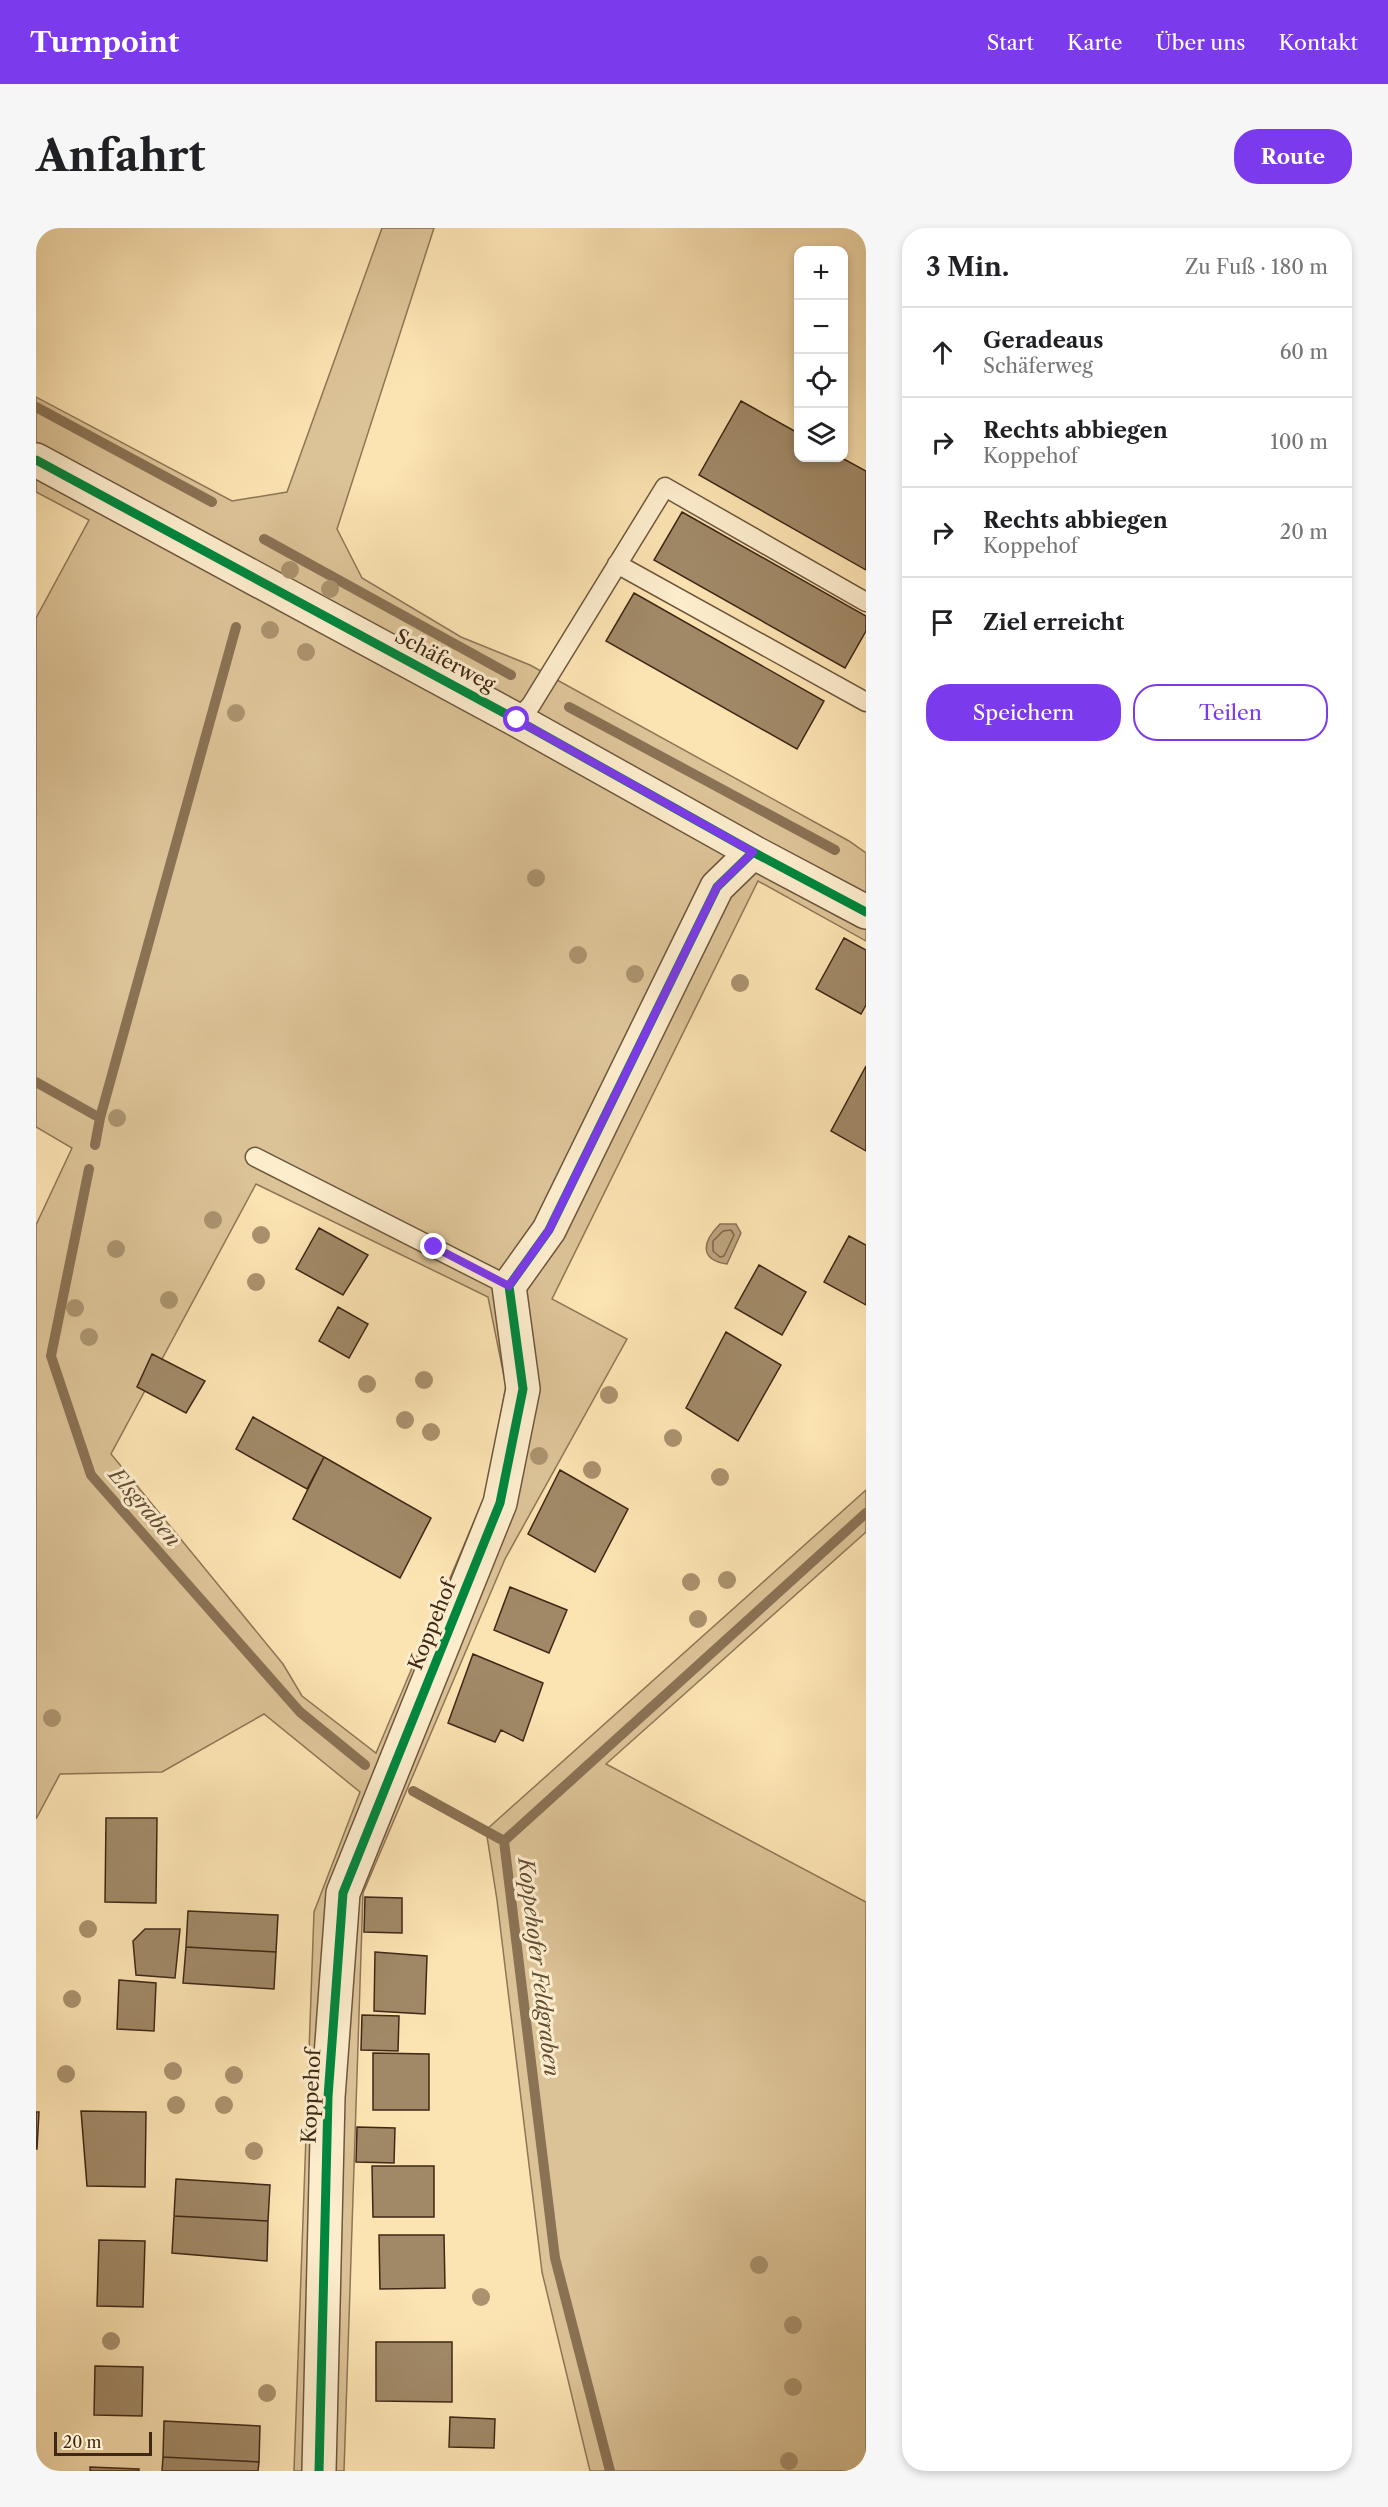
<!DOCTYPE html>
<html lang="de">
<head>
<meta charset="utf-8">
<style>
  :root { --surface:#fff; --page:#f6f6f6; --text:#202124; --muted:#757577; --line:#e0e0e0; --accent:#7c3aed }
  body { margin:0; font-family:"Libre Caslon Text",serif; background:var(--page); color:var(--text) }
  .controls { position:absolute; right:18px; top:18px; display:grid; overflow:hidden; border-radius:12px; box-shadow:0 3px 9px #0003 }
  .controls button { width:54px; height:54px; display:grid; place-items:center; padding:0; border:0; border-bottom:2px solid var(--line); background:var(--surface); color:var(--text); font:30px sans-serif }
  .scale { position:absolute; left:18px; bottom:15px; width:98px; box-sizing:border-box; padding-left:6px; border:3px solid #3f2816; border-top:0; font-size:16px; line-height:21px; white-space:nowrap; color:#3f2816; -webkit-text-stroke:4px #fdedcd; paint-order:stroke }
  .stop { position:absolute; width:18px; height:18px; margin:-14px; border:4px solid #7c3aed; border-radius:50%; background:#fff }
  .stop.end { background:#7c3aed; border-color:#fff; box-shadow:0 2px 6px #0008 }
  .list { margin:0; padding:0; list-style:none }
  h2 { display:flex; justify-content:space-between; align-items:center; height:78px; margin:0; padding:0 24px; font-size:26px }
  h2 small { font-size:20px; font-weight:400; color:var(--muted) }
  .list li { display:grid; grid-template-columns:39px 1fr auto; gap:18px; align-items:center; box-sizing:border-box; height:90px; padding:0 24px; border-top:2px solid var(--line) }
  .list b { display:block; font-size:22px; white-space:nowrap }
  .list p { margin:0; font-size:20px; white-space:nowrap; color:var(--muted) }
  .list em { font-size:20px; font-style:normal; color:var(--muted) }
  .actions { display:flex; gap:12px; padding:18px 24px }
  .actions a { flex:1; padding:14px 0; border:2px solid var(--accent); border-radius:24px; text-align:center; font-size:21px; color:var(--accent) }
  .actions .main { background:var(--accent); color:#fff }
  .icon { flex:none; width:33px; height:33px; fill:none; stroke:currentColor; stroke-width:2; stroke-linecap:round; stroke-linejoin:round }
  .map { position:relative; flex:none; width:830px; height:2243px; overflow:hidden; border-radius:24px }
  header { display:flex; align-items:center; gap:36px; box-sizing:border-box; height:84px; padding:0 30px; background:var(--accent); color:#fff }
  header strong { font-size:28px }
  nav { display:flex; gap:33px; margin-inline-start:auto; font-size:21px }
  .intro { display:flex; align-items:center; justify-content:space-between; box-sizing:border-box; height:144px; padding:0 36px }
  h1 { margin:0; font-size:42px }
  .button { padding:15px 27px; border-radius:24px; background:var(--accent); color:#fff; font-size:21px; font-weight:700 }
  main { display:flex; gap:36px; padding:0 36px }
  aside { flex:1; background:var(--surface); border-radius:24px; box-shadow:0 3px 9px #0003 }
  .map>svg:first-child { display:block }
</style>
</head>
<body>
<header>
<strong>Turnpoint</strong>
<nav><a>Start</a><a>Karte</a><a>Über uns</a><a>Kontakt</a></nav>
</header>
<div class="intro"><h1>Anfahrt</h1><a class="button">Route</a></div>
<main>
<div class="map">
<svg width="830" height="2243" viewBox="0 0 830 2243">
  <rect width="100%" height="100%" fill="#fce3b2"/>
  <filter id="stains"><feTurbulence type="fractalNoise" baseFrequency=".00333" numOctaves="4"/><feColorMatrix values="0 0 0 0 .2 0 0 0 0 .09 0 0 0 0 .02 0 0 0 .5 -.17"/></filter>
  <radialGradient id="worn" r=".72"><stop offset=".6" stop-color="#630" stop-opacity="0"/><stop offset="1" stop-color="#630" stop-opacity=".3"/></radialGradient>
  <!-- green -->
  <path fill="#dcc397" stroke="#8e7656" stroke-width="1.5" fill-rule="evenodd" d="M346,0h52l-97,301 25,49 99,59 69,28 319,176 17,12v88l-108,-60 -206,418 75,40 -122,220 -142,334 -19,578h-50l20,-559 46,-120 -96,-78 -102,58 -102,2 -24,45v-594l36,-77 -36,-21v-509l53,-98 -53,-28v-95l196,104 55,-9zM220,956l232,113 18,89 -20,107 -110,260 -74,-57 -19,-32 -172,-210z
    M830,1262v42l-260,232 260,138v569h-276l-48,-199 -45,-372 -11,-70z"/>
  <!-- water -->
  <path fill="#bca37d" stroke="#8a7254" stroke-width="1.5" d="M684,996h16l5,9 -14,31c-30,-5 -23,-24 -7,-40z"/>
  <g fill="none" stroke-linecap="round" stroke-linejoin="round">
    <!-- shore -->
    <path stroke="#7e664a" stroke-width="1.5" d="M695,1002l3,5 -10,21 -4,1 -7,-6v-10l10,-10z"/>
    <!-- stream -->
    <path stroke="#8a7254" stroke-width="10" d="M0,179l176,95
      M228,311l247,136
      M533,479l266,143
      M0,854l64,36 -5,27
      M64,890l136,-491
      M53,941l-38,187 40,119 209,237 65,53
      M377,1563l91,50
      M468,1613l51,417 55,213
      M468,1613l362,-328"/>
  </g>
  <!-- building -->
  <path fill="#a18967" stroke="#3f2816" stroke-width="1.5" d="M705,173l57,32v25h44l24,13v99l-167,-95z
    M646,284l184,104v15l-21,37 -191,-108z
    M598,365l190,108 -27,48 -191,-108z
    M808,710l22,12v55l-5,9 -45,-25z
    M830,838v85l-35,-20z
    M283,1000l49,27 -25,40 -47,-26z
    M813,1008l17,9v60l-42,-23z
    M723,1037l47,27 -24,43 -47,-27z
    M302,1079l30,17 -19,34 -30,-17z
    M690,1104l55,33 -43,76 -52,-33z
    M116,1126l53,27 -19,32 -49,-26z
    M217,1189l71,40 -17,32 -71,-40z
    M288,1229l107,61 -31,60 -107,-59z
    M524,1242l68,39 -33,63 -67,-38z
    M474,1359l57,23 -18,43 -55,-23z
    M437,1426l70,29 -20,58 -22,-11 -6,12 -47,-19z
    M70,1590h51l-1,85 -51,-1z
    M329,1669l37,1v35l-38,-1z
    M152,1683l90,4 -2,37 -90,-5z
    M109,1701h35l-5,49 -39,-3 -3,-34z
    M150,1719l90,5 -2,37 -91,-6z
    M339,1724l52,4 -2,58 -51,-3z
    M83,1752l37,3 -2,48 -37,-2z
    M326,1787l37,1 -1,35 -37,-1z
    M337,1825l56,1v56h-56z
    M45,1883l65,1 -1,75 -58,-1z
    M0,1884h3l-2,37h-1z
    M321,1899l38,1 -1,35 -38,-1z
    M336,1938h62v51h-61z
    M140,1951l94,6 -2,36 -94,-5z
    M138,1988l94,5 -1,40 -95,-8z
    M343,2007h65l1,53 -65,1z
    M63,2012l46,1 -2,66 -46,-1z
    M340,2114h76v60l-76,-1z
    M59,2138l48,1 -1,49 -48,-1z
    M414,2189l45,2 -1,29 -45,-1z
    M128,2193l96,5 -1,36 -96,-5z
    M127,2229l96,5 -1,9h-96z
    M54,2239l49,2v2h-49z"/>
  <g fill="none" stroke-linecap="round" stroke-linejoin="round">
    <!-- service casing -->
    <g stroke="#6e573d" stroke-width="21">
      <path id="service" d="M581,336l249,138
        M481,492l14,-15 134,-218 201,115
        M219,929l254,129"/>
    </g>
    <!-- minor casing -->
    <g stroke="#6e573d" stroke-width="36">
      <path id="minor" d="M0,232l481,260 236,132 113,60
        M283,2243l9,-374 15,-204 157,-390 23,-114 -14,-103 40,-56 168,-343 36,-35"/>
    </g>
    <!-- service -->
    <use href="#service" stroke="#fdedcd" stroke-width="18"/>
    <!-- minor -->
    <use href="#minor" stroke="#fdedcd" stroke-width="33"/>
    <!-- cycleway casing -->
    <g stroke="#fdedcd" stroke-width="13">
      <path id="cycleway" d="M0,232l481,260 236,132 113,60
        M283,2243l9,-374 15,-204 157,-390 23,-114 -14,-103 40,-56 168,-343 36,-35"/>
    </g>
    <!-- cycleway -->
    <use href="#cycleway" stroke="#00873e" stroke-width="9"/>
  </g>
  <!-- trees -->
  <g fill="#aa926e">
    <circle cx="254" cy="342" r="9"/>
    <circle cx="294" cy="361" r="9"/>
    <circle cx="234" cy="402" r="9"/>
    <circle cx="270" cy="424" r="9"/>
    <circle cx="200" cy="485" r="9"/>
    <circle cx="500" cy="650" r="9"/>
    <circle cx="542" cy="727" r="9"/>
    <circle cx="599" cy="746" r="9"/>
    <circle cx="704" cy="755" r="9"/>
    <circle cx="81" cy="890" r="9"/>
    <circle cx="177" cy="992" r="9"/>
    <circle cx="225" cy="1007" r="9"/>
    <circle cx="80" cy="1021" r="9"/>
    <circle cx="220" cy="1054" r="9"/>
    <circle cx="133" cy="1072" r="9"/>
    <circle cx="39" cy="1080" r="9"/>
    <circle cx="53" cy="1109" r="9"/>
    <circle cx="388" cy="1152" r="9"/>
    <circle cx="331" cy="1156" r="9"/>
    <circle cx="573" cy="1167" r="9"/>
    <circle cx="369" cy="1192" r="9"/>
    <circle cx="395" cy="1204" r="9"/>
    <circle cx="637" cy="1210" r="9"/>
    <circle cx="503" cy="1228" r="9"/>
    <circle cx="556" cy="1242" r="9"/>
    <circle cx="684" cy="1249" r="9"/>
    <circle cx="691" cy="1352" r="9"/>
    <circle cx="655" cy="1354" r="9"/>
    <circle cx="662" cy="1391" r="9"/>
    <circle cx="16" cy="1490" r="9"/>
    <circle cx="52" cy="1701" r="9"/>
    <circle cx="36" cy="1771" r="9"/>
    <circle cx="137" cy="1843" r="9"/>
    <circle cx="30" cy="1846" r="9"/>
    <circle cx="198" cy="1847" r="9"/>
    <circle cx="140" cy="1877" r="9"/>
    <circle cx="188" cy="1877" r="9"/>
    <circle cx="218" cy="1923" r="9"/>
    <circle cx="723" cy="2037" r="9"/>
    <circle cx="445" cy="2069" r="9"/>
    <circle cx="757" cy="2097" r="9"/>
    <circle cx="75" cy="2113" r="9"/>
    <circle cx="757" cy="2159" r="9"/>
    <circle cx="231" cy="2165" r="9"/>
    <circle cx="753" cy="2233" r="9"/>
  </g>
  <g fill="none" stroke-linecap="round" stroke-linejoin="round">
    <!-- route -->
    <path stroke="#7c3aed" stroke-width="8" d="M398,1019l75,39 40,-56 168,-343 36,-35 -236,-132"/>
  </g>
  <g text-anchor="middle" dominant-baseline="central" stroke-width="6" stroke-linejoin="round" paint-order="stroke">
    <!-- street labels -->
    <g font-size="20" fill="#3f2816" stroke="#fdedcd">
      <text transform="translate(409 432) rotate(28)">Schäferweg</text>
      <text transform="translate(396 1397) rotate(-68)">Koppehof</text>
      <text transform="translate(275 1868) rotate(-87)">Koppehof</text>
    </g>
    <!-- water labels -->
    <g font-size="21" font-style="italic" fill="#644d35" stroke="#fdedcd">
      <text transform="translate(109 1279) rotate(49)">Elsgraben</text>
      <text transform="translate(503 1739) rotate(83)">Koppehofer Feldgraben</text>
    </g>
  </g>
  <rect width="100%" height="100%" filter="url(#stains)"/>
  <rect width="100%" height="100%" fill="url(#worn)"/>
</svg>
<div class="controls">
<button>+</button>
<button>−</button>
<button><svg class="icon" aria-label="locate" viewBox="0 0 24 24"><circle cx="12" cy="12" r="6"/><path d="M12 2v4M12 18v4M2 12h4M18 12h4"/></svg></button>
<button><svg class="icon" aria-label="layers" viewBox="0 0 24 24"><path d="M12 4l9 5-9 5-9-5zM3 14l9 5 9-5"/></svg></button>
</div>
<div class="scale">20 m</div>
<div class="stop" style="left:481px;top:492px"></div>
<div class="stop end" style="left:398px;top:1019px"></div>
</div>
<aside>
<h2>3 Min.<small>Zu Fuß · 180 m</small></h2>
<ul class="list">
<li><svg class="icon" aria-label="ahead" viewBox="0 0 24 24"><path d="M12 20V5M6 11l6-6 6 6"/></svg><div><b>Geradeaus</b><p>Schäferweg</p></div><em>60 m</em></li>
<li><svg class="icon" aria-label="right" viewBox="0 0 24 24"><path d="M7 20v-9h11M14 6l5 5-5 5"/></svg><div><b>Rechts abbiegen</b><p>Koppehof</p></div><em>100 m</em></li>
<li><svg class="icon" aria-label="right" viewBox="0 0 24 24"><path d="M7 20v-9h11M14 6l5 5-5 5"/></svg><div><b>Rechts abbiegen</b><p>Koppehof</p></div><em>20 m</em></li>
<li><svg class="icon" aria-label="arrive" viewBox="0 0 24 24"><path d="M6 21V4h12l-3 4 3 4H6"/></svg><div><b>Ziel erreicht</b></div></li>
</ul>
<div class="actions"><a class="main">Speichern</a><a>Teilen</a></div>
</aside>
</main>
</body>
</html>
